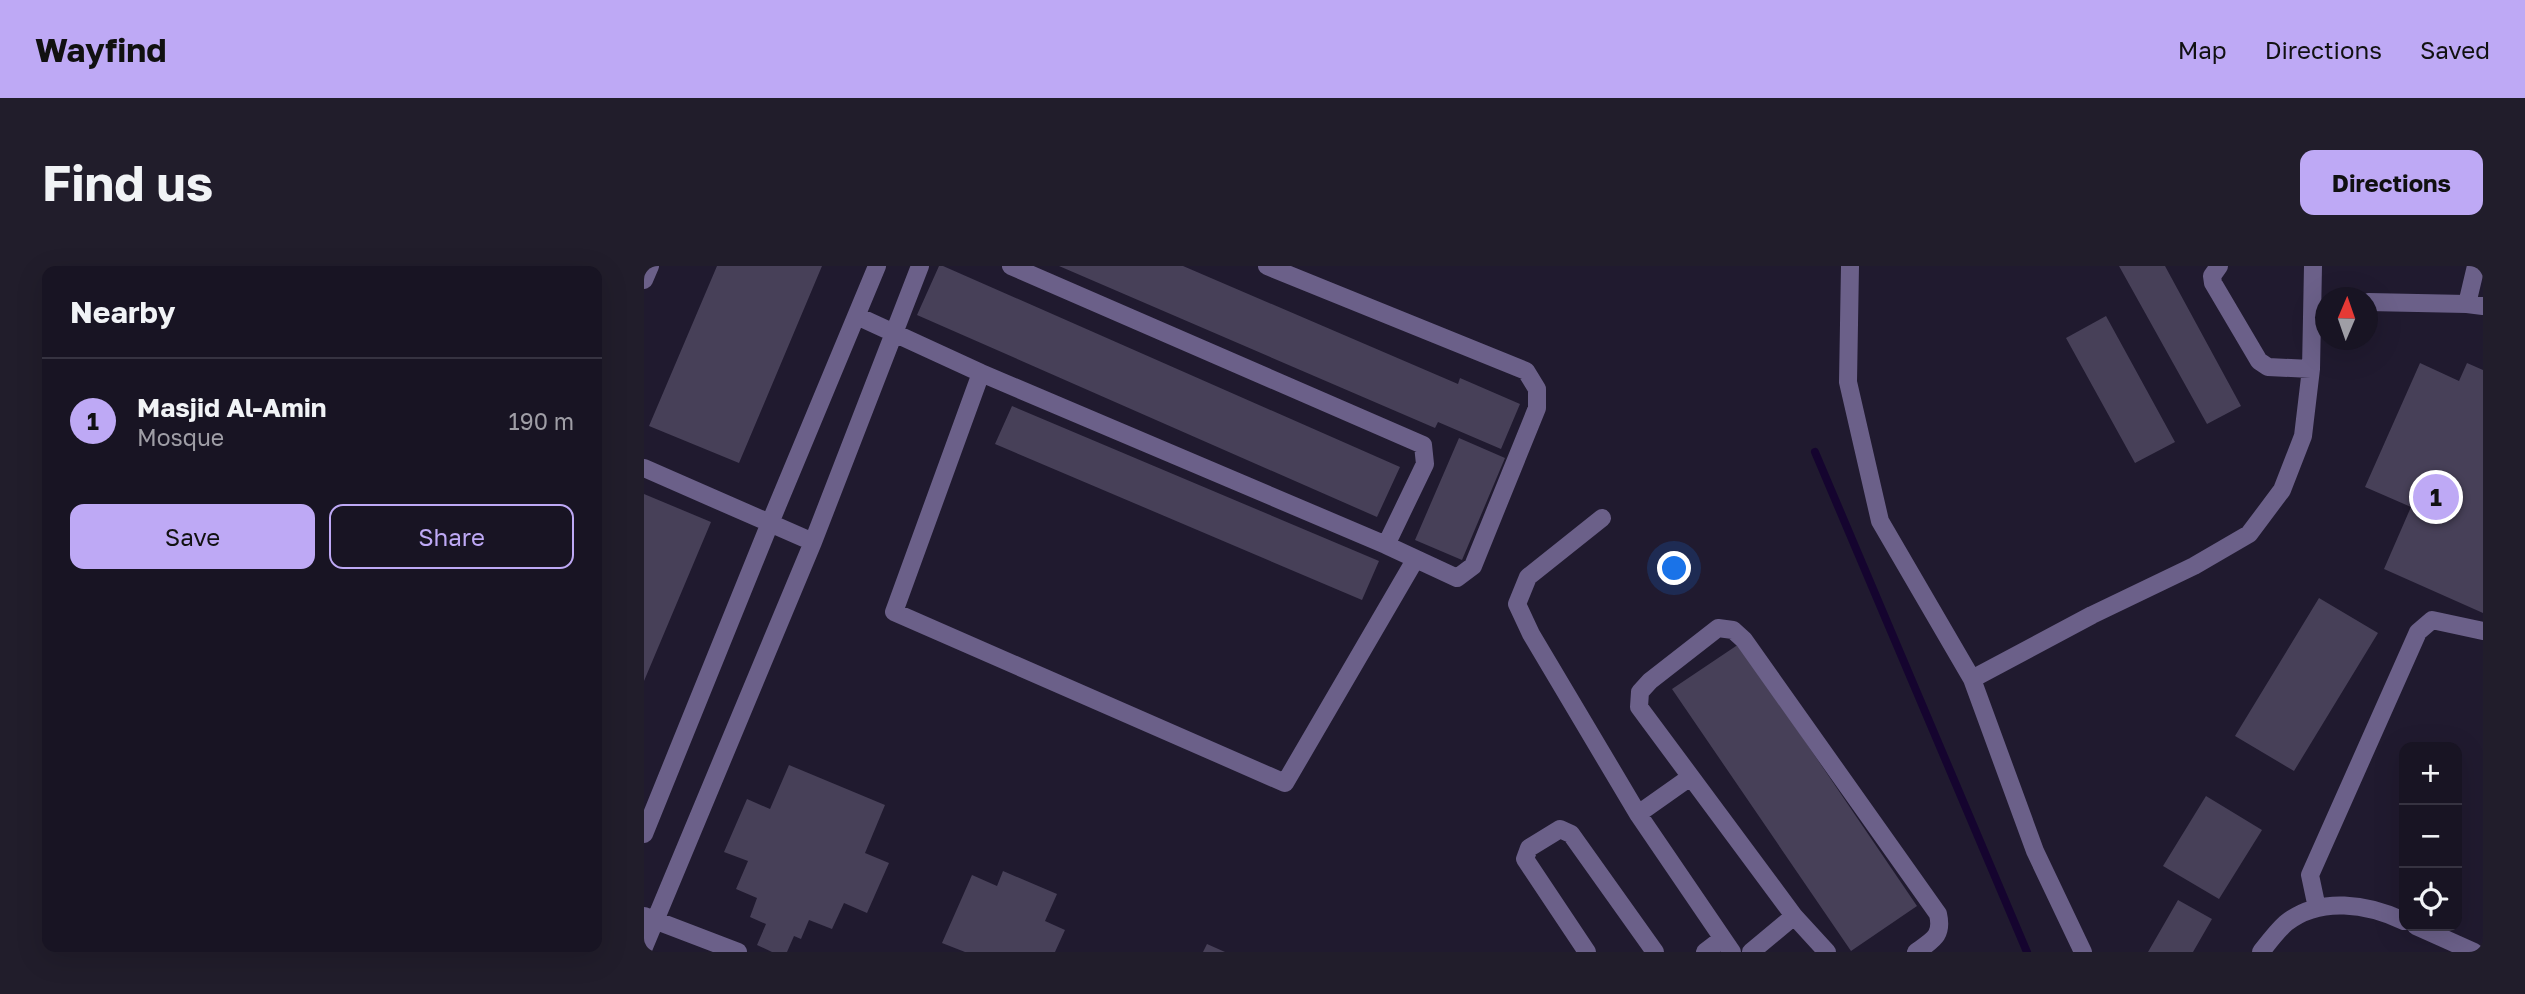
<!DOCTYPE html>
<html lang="en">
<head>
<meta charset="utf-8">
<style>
  :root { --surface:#181423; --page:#211d2b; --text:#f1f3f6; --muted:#9f9ea6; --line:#363341; --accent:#bea9f5 }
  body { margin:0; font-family:"Golos Text",sans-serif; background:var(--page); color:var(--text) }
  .controls { position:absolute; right:21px; bottom:21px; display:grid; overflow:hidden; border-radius:14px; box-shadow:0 7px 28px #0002 }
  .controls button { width:63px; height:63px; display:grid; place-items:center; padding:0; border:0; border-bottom:2px solid var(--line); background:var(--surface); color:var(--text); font:35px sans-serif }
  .compass { position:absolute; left:1671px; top:21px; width:63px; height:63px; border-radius:50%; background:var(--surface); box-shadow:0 7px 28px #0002; rotate:2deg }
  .you { position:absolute; left:1031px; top:303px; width:24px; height:24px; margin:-18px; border:5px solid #fff; border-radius:50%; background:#1a73e8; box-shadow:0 0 0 10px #1a73e833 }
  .badge { display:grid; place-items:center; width:46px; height:46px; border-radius:50%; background:var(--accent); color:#111; font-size:23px; font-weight:700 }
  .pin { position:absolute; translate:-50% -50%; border:4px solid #fff; box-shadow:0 2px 7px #0006 }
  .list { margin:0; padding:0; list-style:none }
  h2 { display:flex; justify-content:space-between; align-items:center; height:91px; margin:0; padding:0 28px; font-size:30px }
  h2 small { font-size:23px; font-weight:400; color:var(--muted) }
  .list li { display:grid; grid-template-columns:46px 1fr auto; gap:21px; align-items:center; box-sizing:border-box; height:126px; padding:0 28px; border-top:2px solid var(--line) }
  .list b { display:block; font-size:26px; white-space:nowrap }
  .list p { margin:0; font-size:23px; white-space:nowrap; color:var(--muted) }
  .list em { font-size:23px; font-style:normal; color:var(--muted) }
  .actions { display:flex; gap:14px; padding:21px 28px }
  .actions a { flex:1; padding:16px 0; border:2px solid var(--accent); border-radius:14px; text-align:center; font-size:24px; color:var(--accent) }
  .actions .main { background:var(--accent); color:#111 }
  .icon { flex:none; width:38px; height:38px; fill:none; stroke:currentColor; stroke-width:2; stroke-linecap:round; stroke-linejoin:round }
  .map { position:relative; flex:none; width:1839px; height:686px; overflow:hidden; border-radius:14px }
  header { display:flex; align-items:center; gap:42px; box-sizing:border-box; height:98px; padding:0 35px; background:var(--accent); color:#111 }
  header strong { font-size:33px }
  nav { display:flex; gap:38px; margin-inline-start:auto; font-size:24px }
  .intro { display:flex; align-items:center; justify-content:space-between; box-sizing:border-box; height:168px; padding:0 42px }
  h1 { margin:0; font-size:49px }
  .button { padding:18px 32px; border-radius:14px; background:var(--accent); color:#111; font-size:24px; font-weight:700 }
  main { display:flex; gap:42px; padding:0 42px }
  aside { flex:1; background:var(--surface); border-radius:14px; box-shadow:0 7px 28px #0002 }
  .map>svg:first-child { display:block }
</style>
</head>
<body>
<header>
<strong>Wayfind</strong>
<nav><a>Map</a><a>Directions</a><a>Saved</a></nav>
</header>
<div class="intro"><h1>Find us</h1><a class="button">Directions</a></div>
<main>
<aside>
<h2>Nearby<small></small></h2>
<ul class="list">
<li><span class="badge">1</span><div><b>Masjid Al-Amin</b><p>Mosque</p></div><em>190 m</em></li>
</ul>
<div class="actions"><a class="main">Save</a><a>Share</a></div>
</aside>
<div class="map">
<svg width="1839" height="686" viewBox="0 0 1839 686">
  <rect width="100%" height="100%" fill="#201a2f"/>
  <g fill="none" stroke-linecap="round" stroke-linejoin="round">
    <!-- stream -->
    <path stroke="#15042f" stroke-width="8" d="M1171,186l212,500"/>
  </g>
  <!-- building -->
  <path fill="#474058" d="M73,0h105l-83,197 -90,-37z
    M295,0h4l457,201 -23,50 -460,-202z
    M415,0h124l275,118 2,-6 60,26 -19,45 -63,-27 -3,6z
    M1475,0h46l76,140 -34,18z
    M1462,50l69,126 -40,21 -69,-125z
    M1776,97l39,18 8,-18 16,7v243l-99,-44 27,-62 -46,-20z
    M368,140l367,155 -17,39 -367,-156z
    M815,172l46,20 -43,102 -47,-20z
    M0,228l67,28 -67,159z
    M1675,332l59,35 -84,138 -59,-35z
    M1095,378l178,262 -66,45 -179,-262z
    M145,499l96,40 -20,48 24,10 -22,50 -23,-10 -12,26 -23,-9 -8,19 -7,-3 -7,16h-15l-15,-7 9,-21 -16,-7 7,-19 -21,-9 12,-28 -24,-9 23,-53 23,10z
    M1562,530l56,34 -43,69 -56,-33z
    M359,605l54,23 -12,27 20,9 -10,22h-90l-23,-9 30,-68 25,11z
    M1534,634l34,19 -19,33h-45z
    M563,678l18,8h-22z"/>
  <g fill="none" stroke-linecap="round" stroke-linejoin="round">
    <!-- minor -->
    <path stroke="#6b6089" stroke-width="18" d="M367,0l412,179 2,19 -39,81
      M1206,0l-2,116 32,139 92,158 63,172 48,101
      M1575,0l-7,10 1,7 46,78 9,6 43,2
      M0,14l6,-14
      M1724,36l99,2 16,2
      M1823,38l9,-38
      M213,50l124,57 405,172 71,33 16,-12 64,-158v-19l-11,-18 -259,-105
      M337,107l-87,239 391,171 130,-223
      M0,202l169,74
      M958,252l-74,59 -11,27 14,30 107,180 94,138
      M1328,413l120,-64 102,-49 55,-32 33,-44 21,-54 8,-67 2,-103
      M994,548l51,-36
      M0,568l126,-311 107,-257
      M1673,642l-7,-33 108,-243 14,-12 51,11
      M0,650l94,36
      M1772,660l58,26
      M0,681l169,-405 107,-276
      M943,686l-62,-93 4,-11 31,-19 11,5 84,118
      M1061,686l17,-13
      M1107,686l43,-36
      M1183,686l-33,-36 -155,-209 1,-15 10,-11 68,-53 15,2 11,10 194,274c5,22 -5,26 -22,38
      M1617,686c7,-9 16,-21 25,-29 34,-27 82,-19 118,-2"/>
  </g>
</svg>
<div class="controls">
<button>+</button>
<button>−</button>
<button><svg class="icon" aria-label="locate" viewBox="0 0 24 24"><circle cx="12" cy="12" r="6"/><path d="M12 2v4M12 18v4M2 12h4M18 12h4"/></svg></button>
</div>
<svg class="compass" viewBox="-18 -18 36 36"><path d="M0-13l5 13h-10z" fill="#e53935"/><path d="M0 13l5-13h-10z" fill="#9f9ea6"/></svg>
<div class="you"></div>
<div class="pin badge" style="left:1792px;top:231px">1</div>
</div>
</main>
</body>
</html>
